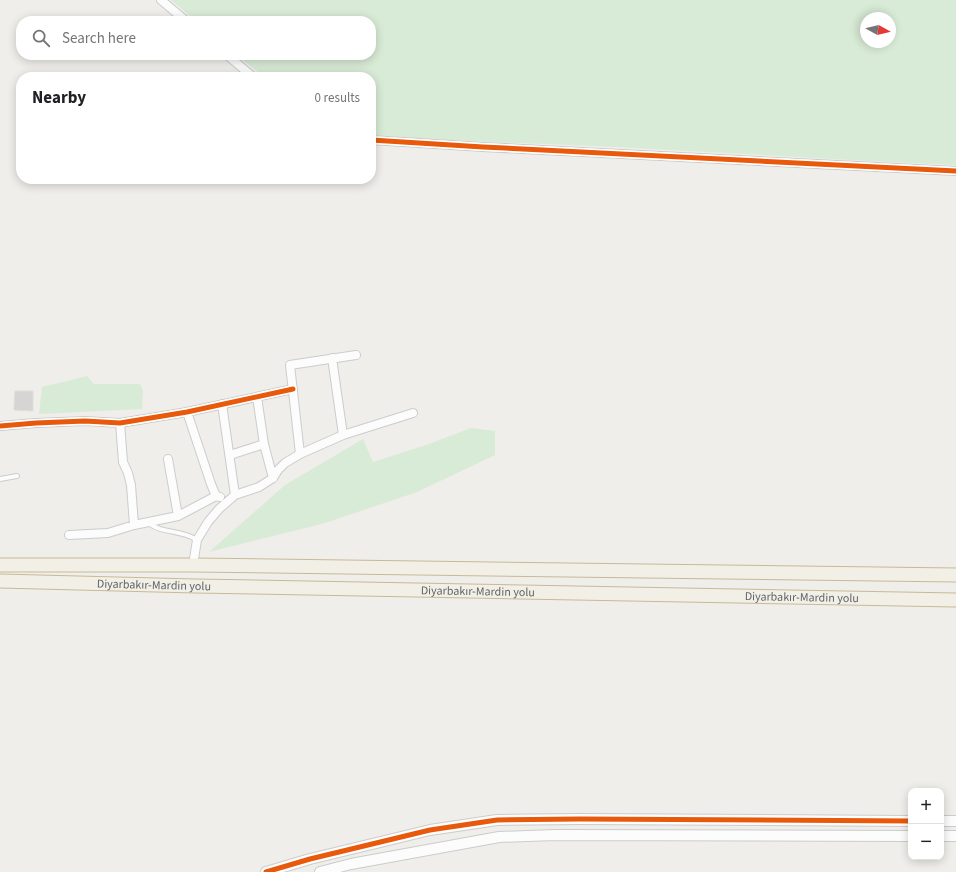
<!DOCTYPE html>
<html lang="en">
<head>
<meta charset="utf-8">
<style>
  :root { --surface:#fff; --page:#f2f2f2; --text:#202124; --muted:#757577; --line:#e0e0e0 }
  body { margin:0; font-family:"Source Sans 3",sans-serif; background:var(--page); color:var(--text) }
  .controls { position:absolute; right:12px; bottom:12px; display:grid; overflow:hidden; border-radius:8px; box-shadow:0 2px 10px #0003 }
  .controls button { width:36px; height:36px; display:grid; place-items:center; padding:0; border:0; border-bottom:1px solid var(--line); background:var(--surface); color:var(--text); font:20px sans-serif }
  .compass { position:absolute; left:860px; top:12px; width:36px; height:36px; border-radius:50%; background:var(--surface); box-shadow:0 2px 10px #0003; rotate:98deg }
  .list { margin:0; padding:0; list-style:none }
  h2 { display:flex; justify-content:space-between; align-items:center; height:52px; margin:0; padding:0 16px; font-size:17px }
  h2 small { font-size:13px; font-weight:400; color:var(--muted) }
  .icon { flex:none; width:22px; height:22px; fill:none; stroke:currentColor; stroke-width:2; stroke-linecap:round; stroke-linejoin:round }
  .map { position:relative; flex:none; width:956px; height:872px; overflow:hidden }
  .search { position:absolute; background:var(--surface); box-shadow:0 2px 10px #0003; left:16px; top:16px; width:360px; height:44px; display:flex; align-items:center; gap:10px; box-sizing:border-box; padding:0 14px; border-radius:16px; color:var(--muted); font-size:15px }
  .panel { position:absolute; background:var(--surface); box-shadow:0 2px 10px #0003; left:16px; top:72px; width:360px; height:112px; border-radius:16px }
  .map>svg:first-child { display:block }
</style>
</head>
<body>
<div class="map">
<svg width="956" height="872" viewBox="0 0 956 872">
  <rect width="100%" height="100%" fill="#efeeea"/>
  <!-- green -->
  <path fill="#d8ebd6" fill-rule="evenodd" d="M171,0h785v165c-102,-4 -203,-11 -305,-16 -93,-5 -187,-7 -280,-14v-58h-107l-27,-22h134v-34h-175zM866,18h24v24h-24z
    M87,376l7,8h46l3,6 -1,19 -103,5 3,-27z
    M471,428l24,3v24l-78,37 -95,32 -113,28 76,-67 78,-46 10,23 56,-18z"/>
  <!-- building -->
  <path fill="#d6d5d3" stroke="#deddd9" d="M15,391h18v20l-19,-1z"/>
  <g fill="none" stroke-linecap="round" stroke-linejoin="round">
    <!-- service casing -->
    <g stroke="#cbcccc" stroke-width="6">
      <path id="service" d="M0,479l17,-3
        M148,522c12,12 33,7 49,18"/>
    </g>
    <!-- minor casing -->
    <g stroke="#cbcccc" stroke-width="10">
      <path id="minor" d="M161,0l25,21
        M227,55l26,22
        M371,140l112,7 473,24
        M332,358l11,77
        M257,397l7,47 9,34
        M222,404l13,91
        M187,412l24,72 5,12 4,1
        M120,423l3,39 5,11 3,12 3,40
        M0,426l36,-3 49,-2 35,2 67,-11 106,-23
        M300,454l-10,-89 66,-10
        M230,455l34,-11
        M168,459l10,57
        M69,535l39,-2 26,-8 44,-9 38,-20
        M193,565l4,-25 11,-18 11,-13 16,-14 24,-8 14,-9 5,-8 7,-7 15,-9 43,-19 70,-22"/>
    </g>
    <!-- tertiary casing -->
    <g stroke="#cbcccc" stroke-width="12">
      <path id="tertiary" d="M941,821h15
        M941,836h15
        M266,872l44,-13 120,-29 67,-10 83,-1 331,2
        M320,872l31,-8 148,-27 56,-2 356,1"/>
    </g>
    <!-- trunk casing -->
    <g stroke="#c8b996" stroke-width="15">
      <g id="trunk">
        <path d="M0,565h193l763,10"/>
        <path id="s1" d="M0,581l195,5 761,14"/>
      </g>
    </g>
    <!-- service -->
    <use href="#service" stroke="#fdfcfc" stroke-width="4"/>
    <!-- minor -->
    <use href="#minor" stroke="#fdfcfc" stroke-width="8"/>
    <!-- tertiary -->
    <use href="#tertiary" stroke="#fdfcfc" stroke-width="10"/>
    <!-- trunk -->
    <use href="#trunk" stroke="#f2f0e6" stroke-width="13"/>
    <!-- cycleway casing -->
    <g stroke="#fff" stroke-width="8">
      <path id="cycleway" d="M371,140l112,7 473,24
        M0,426l36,-3 49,-2 35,2 67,-11 106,-23
        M266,872l44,-13 120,-29 67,-10 83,-1 331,2"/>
    </g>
    <!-- cycleway -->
    <use href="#cycleway" stroke="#e8590c" stroke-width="5"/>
  </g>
  <g text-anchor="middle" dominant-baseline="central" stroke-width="3" stroke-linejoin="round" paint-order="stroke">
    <!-- street labels -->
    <g font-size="12" fill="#5f6368" stroke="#fff">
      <text stroke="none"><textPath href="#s1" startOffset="154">Diyarbakır-Mardin yolu</textPath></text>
      <text stroke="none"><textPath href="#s1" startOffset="478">Diyarbakır-Mardin yolu</textPath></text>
      <text stroke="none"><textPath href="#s1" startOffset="802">Diyarbakır-Mardin yolu</textPath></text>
    </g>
  </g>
</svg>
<div class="controls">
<button>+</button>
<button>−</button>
</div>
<svg class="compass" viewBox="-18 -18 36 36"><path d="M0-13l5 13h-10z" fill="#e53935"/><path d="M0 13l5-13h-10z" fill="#757577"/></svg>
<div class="search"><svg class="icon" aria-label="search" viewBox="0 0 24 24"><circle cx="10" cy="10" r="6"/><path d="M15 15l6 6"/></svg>Search here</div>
<section class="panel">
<h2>Nearby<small>0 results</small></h2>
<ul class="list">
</ul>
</section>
</div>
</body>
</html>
